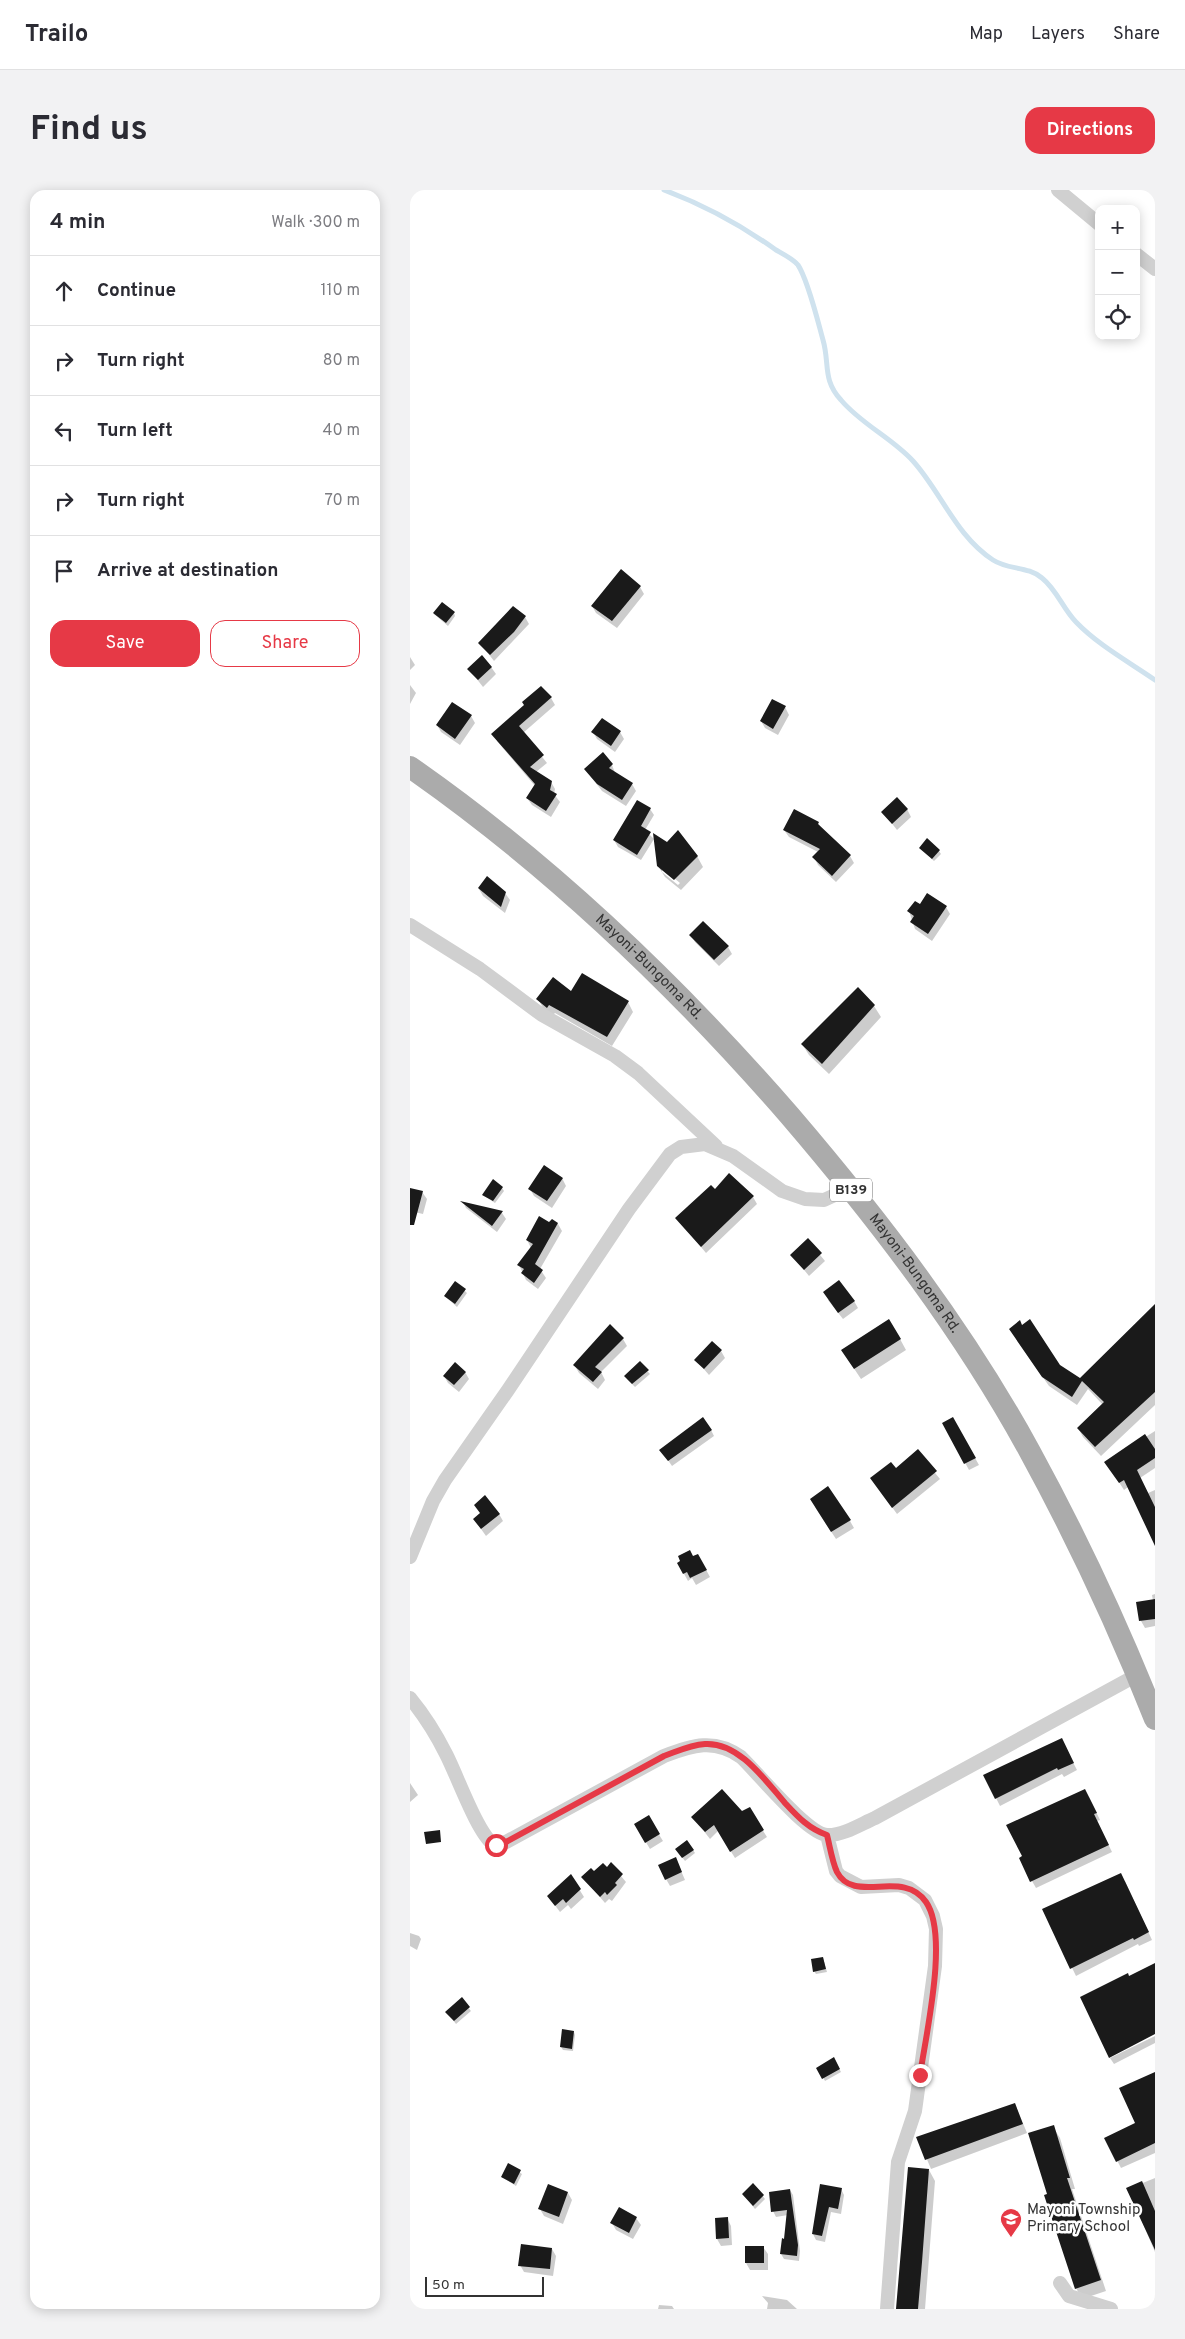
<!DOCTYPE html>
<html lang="en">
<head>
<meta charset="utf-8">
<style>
  :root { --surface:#fff; --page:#f2f2f3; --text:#2b2b33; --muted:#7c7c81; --line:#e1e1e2; --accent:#e63946 }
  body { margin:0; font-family:Overpass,sans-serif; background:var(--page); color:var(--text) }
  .controls { position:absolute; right:15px; top:15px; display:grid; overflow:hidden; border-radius:10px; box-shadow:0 2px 12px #0003 }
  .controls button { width:45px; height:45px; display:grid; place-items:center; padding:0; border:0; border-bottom:1px solid var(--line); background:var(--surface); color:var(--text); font:25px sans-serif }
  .scale { position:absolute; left:15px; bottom:12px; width:119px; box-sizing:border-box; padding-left:5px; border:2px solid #333; border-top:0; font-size:14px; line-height:18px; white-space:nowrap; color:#333; -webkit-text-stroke:4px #fff; paint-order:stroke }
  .stop { position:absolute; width:15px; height:15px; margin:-11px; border:4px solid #e63946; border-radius:50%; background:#fff }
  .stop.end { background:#e63946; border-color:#fff; box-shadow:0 1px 5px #0008 }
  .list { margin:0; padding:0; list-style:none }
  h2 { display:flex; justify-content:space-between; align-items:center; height:65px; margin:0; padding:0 20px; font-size:21px }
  h2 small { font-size:16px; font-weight:400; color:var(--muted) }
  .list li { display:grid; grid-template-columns:32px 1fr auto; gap:15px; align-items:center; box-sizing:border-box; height:70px; padding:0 20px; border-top:1px solid var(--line) }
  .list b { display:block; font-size:19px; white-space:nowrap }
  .list em { font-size:16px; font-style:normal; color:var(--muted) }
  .actions { display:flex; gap:10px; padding:15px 20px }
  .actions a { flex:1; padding:11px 0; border:1px solid var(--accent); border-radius:15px; text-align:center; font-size:18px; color:var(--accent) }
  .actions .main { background:var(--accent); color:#fff }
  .icon { flex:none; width:28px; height:28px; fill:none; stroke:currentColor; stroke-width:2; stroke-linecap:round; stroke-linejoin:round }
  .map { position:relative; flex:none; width:745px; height:2119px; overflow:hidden; border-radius:15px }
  header { display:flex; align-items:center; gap:30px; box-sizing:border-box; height:70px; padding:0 25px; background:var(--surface); border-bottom:1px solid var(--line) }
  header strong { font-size:24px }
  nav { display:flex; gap:28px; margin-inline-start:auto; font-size:18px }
  .intro { display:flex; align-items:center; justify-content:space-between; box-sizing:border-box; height:120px; padding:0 30px }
  h1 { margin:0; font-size:35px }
  .button { padding:12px 22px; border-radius:15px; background:var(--accent); color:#fff; font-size:18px; font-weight:700 }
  main { display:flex; gap:30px; padding:0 30px }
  aside { flex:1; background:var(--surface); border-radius:15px; box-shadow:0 2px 12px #0003 }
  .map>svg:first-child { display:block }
</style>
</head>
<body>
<header>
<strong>Trailo</strong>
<nav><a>Map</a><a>Layers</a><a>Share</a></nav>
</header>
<div class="intro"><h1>Find us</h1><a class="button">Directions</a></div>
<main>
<aside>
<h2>4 min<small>Walk · 300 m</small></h2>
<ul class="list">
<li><svg class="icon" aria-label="ahead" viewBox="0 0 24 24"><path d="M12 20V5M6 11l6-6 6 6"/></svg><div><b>Continue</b></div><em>110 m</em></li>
<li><svg class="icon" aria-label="right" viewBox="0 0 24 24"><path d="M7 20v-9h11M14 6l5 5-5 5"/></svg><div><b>Turn right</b></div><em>80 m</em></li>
<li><svg class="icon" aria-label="left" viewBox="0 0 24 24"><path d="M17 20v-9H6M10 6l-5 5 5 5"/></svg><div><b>Turn left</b></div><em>40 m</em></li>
<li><svg class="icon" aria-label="right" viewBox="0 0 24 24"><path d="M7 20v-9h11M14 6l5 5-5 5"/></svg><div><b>Turn right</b></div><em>70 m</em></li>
<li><svg class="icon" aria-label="arrive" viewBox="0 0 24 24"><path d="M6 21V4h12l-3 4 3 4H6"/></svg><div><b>Arrive at destination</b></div></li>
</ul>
<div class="actions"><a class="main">Save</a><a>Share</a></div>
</aside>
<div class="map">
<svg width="745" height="2119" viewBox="0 0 745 2119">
  <rect width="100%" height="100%" fill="#fff"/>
  <!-- shadow -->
  <path fill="#0003" fill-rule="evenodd" d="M230,397l4,7 -27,34 -21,-15 -4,-7z
    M103,418l12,9 4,7 -35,37 -14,-18z
    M44,423l1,3 -7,10 -14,-12z
    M0,467l5,8 -5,5z
    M81,477l5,7 -13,13 -14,-18z
    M0,495l6,8 -6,11z
    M141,508l4,7 -32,28 24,30 -11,9 15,10 4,7 -1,5 6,8 -9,15 -19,-12 -5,-7 8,-12 -38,-45z
    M375,517l4,8 -11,20 -13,-7 -4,-7z
    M61,526l4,7 -15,22 -19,-13 -4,-7z
    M192,530l18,12 4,7 -9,13 -18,-13 -4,-7z
    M193,564l9,11 3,8 17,11 4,7 -10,15 -24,-15 -17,-22z
    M240,619l4,6 -9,15 9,9 -13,21 -23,-13 -4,-7z
    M497,619l4,8 -14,13 -14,-18z
    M408,633l4,7 28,26 4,7 -18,19 -18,-17 -4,-8 4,-5 -29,-15 -5,-7z
    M257,653l30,13 6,11 -22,23 -16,-13 -7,-11zM252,678l18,15 -2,2 -16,-13z
    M510,658l19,3 2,3 -7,7z
    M69,699l26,4 5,7 -5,13 -22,-17z
    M536,717l4,7 -18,27 -17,-12 -6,-18z
    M281,745l37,12 4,7 -13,12 -24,-24z
    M448,798l16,18 7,11 -52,57 -20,-19 -7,-11z
    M161,803l57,9 5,10 -21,34 -57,-33 -3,3 -9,-8 -5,-9z
    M152,988l4,8 -14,22 -18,-12 -4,-7z
    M92,998l2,3 -9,12 -12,-8z
    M0,999l12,3 5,7 -4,15 -13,-3z
    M305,1001l38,6 4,7 -51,49 -29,-35z
    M53,1012l39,11 4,6 -9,13 -31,-24z
    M140,1034h8l4,7 -22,38 6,9 -8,11 -12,-9 -7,-15 12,-17 -4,-8z
    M398,1050l17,21 -16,15 -17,-21z
    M45,1092l12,11 -10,14 -12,-11z
    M418,1110l26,1 4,7 -15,11z
    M745,1115v100l-54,51 -18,-19 -5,-9 25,-23 -15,-16 -11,16 -28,-19 -33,-47 7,-13 36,40 21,14z
    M213,1149l4,7 -26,26 4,8 -7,9 -19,-16 -4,-7z
    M490,1149l6,11 -45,29 -12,-18z
    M311,1161l4,7 -16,17 -13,-15z
    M230,1173l10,11 -15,13 -8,-8z
    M55,1182l4,7 -10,13 -11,-9 -4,-7z
    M543,1229l26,46 -10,5 -25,-46z
    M301,1240l3,6 -42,30 -11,-16z
    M745,1241v37l-15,10 8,15 7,-3v54l-27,-57 -4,3 -18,-28z
    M507,1261l23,28 -43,35 -26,-36 24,-8z
    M65,1315l24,9 4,7 -17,15 -12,-17 7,-5z
    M405,1317l35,14 4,7 -18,11z
    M288,1365l12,22 -14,8 -4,-7 -4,3 -10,-18z
    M745,1404v32l-10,2 -4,-7 -3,-18 15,-2 -1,-6z
    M655,1557l12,23 -13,7 -2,-3 -62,32 -15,-30z
    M0,1593l8,12 -8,7z
    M679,1607l11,23 -3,1 15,31 -76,36 -4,-7z
    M339,1619l18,28 -32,21 -17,-27 -8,8 -17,-22 49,-4z
    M238,1627l15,24 -13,8 -15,-25z
    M283,1660l2,3 -10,8 -7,-9z
    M201,1674l15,18 -14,19 -3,-2 -4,4 -22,-26 24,-8z
    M269,1676l6,14 -15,6 -4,-7z
    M161,1686l13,21 -13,12 -3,-4 -8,7 -12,-16z
    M715,1691l27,59 -13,6 -1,-2 -62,32 -32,-66z
    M0,1743l9,3 2,3 -4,11 -7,-4z
    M413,1768l4,14 -11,2 -2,-3z
    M51,1809l10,12 -15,13 -7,-9z
    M164,1842l1,3 -2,16 -10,-1 -2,-3z
    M745,1846v7l-41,21 -4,-6z
    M424,1869l7,13 -16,9 -7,-13z
    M745,1883v80l-34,15 -15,-29 31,-16z
    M605,1914l12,29 -96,36 -13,-31z
    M643,1937l7,11 15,51h-3l34,102 -24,8 -6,-11 -28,-93z
    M98,1975l14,9 -6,12 -14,-9z
    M519,1980l6,11 -10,128h-28z
    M745,1988v74l-27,-63z
    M343,1994l12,15 -10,10 -12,-15z
    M411,1996l20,3 3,6 -3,19 -10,-2 -6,30 -9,-2 -3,-6z
    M380,2000l3,5 7,56 -1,10 -15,-2 -3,-5 5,-14 2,-25 -12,2 -3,-6z
    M158,2003l4,7 -9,24 -19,-8 -4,-7z
    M209,2019l17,9 5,7 -8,14 -17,-9 -4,-7z
    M317,2028l4,8 1,19 -11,1 -4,-7z
    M353,2057l5,7v16h-18l-4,-7z
    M142,2059l4,7 -3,20 -29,-4 -4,-7z
    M352,2106l25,4 10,9h-30l1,-6z
    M249,2115l13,1 2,3h-16z"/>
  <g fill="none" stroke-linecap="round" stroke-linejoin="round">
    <!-- stream -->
    <path stroke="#cfe2ee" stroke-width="5" d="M254,0c40,15 77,35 112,60 7,4 17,9 22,15 10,15 20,57 25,75 7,24 -1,39 18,60 20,24 51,38 72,61 28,31 43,75 80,99 15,10 35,6 49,18 15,12 21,31 34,44 22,23 53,40 79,58"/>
  </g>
  <!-- building -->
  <path fill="#1a1a1a" d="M211,379l20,17 -29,35 -21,-15z
    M32,412l13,10 -9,11 -13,-10z
    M103,416l13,10 -12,16 -24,23 -12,-12z
    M72,465l10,12 -14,13 -11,-11z
    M131,496l11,11 -33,29 25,29 -14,12 22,14 -2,9 7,4 -11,17 -20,-13 9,-14 -44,-50 33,-29 -2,-3z
    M362,509l14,7 -13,23 -13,-8z
    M42,512l20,13 -17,24 -19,-14z
    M192,528l19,13 -10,15 -20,-14z
    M193,562l10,12 -4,4 24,15 -11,17 -25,-16 -13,-15z
    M487,607l11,12 -16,15 -11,-12z
    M227,610l14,8 -10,18 10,6 -14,23 -24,-15z
    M384,619l25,13 -1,2 33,31 -19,21 -20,-19 8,-8 -37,-19z
    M268,640l20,26 -24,24 -17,-14 -4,-33 14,9z
    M517,648l13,12 -8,9 -13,-11z
    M77,686l19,16 -5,15 -23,-19z
    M517,703l20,13 -19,28 -18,-12 4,-6 -7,-5 8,-10 5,3z
    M293,731l26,25 -15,14 -25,-25z
    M172,783l47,28 -22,36 -58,-32 -2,3 -11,-9 17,-22 18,14z
    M448,797l17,18 -53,59 -21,-20z
    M134,975l19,13 -16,23 -19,-12z
    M319,983l25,23 -53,51 -26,-29 36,-33 4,4z
    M83,989l10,8 -10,14 -11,-6z
    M0,998l13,3 -9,34h-4z
    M50,1011l43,10 -11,15z
    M129,1026l10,6 3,-3 6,4 -23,41 8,6 -9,13 -13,-10 3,-4 -7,-4 16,-21 -7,-4z
    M398,1048l14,15 -18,17 -14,-15z
    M429,1090l16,21 -17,12 -15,-21z
    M45,1091l11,8 -11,15 -11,-8z
    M745,1114v88l-60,55 -18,-19 27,-26 -22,-21 -10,16 -30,-20 -33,-48 11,-9 2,5 8,-6 30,46 20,13z
    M479,1129l12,20 -47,30 -13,-19z
    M200,1134l14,14 -29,29 7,5 -9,10 -20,-17z
    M302,1151l10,9 -18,19 -10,-9z
    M230,1171l9,9 -17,14 -8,-8z
    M45,1172l11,10 -12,13 -11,-9z
    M293,1227l9,13 -44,31 -9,-11z
    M543,1227l23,41 -12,6 -22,-41z
    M735,1244l10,15v9l-18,12 18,37v39l-31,-66 -5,3 -15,-21z
    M508,1259l19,22 -45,37 -22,-30 21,-16 5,6z
    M418,1296l23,34 -20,12 -21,-33z
    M75,1305l15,19 -19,15 -8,-10 7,-6 -6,-8z
    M280,1360l3,6 5,-2 9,16 -17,8 -3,-6 -4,2 -6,-11 3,-2 -2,-5z
    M745,1409v20l-16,2 -3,-19z
    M652,1548l12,25 -16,7 -1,-2 -62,31 -12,-24z
    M312,1599l20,22 8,-4 14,23 -34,22 -16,-27 -9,7 -14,-15z
    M675,1599l12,24 -3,1 15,31 -79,37 -11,-24 3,-2 -16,-31z
    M239,1625l11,19 -15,9 -11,-19z
    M30,1640l1,12 -15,2 -2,-12z
    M277,1650l7,10 -12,8 -7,-9z
    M266,1667l6,15 -17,8 -7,-15z
    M201,1672l12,12 -8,9 2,2 -10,10 -2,-3 -5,5 -19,-20 10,-9 3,3 9,-8 4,4z
    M711,1683l28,59 -15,8 -1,-2 -63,31 -28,-60z
    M161,1684l10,15 -15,14 -3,-4 -8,7 -8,-10z
    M413,1767l3,12 -13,3 -2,-13z
    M745,1773v71l-46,24 -29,-61 48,-24 1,3z
    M52,1807l8,10 -16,14 -9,-9z
    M152,1839l12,2 -2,18 -12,-2z
    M424,1867l6,12 -18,10 -6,-11z
    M745,1882v71l-39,19 -12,-24 31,-15 -16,-35z
    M605,1913l8,21 -98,36 -9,-23z
    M644,1935l16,53h-3l34,102 -26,9 -31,-94 3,-1 -19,-61z
    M98,1973l13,7 -7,14 -13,-7z
    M498,1977l21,2 -7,93 -4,47h-22z
    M732,1991l13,30v39l-29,-62z
    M343,1993l11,12 -11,11 -11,-12z
    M138,1994l20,8 -9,25 -21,-8z
    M410,1994l22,4 -4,21 -9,-2 -7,29 -10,-2z
    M380,1999l8,56 -1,11 -17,-2 2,-16 2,1 3,-29 -16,2 -2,-20z
    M209,2017l18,10 -8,16 -19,-10z
    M318,2027l1,21 -13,1 -1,-21z
    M111,2054l31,4 -2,21 -32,-3z
    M335,2056h19v17h-19z"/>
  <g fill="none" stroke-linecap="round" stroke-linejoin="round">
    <!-- street -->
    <path stroke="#d0d0d0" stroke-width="14" d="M648,0l41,34
      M726,64l19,15
      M0,735l70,44 62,46 73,41 23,17 78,73
      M0,1367l23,-56 12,-21 63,-90 121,-181 41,-55 11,-7 24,-3 28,12 49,35 23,8 19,1 26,-12
      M0,1508c14,17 26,36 36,56 11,21 31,78 47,90l13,-2 158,-86c28,-11 51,-18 77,1 17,16 67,78 87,78 16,0 33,-11 47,-17l262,-143
      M417,1645l9,36 4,5 21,11 38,-2 10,3 16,12 8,16 3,13 -1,37 -20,145 -17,51 -11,147
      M650,2093l9,13 42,13"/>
    <!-- primary -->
    <path stroke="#ababab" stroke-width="22" id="s1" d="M0,577c142,99 267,219 380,349 89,104 174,215 240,336 47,86 89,176 125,267"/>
  </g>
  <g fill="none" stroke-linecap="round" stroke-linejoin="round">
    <!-- route -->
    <path stroke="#e63946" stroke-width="6" d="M86,1655l10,-3 158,-86c14,-5 26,-11 41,-12 34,-2 60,36 80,59 13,14 24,26 42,32 3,12 5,26 10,37 17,33 66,-4 89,30 23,33 0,132 -6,173"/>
  </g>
  <!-- icons -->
  <defs>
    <g id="school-pin" transform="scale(1.125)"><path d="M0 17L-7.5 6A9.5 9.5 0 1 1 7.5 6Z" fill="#e63946" stroke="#fff"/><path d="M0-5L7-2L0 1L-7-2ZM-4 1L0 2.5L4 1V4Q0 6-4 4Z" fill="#fff"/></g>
  </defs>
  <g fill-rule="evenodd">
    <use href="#school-pin" x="601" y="2029"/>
  </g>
  <g text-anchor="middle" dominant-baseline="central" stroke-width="5" stroke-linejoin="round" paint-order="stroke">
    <!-- shield labels -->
    <rect fill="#fff" stroke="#707070" stroke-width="1" x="420" y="988.5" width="42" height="23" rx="4"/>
    <g font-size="14" font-weight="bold" fill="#333">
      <text x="441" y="1000">B139</text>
    </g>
    <!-- street labels -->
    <g font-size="15" fill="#333" stroke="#fff">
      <text stroke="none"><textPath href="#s1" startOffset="312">Mayoni-Bungoma Rd.</textPath></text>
      <text stroke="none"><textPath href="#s1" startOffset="718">Mayoni-Bungoma Rd.</textPath></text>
    </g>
    <!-- poi labels -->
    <g font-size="15" fill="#333" stroke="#fff" text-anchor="start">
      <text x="617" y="2020">Mayoni Township<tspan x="617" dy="17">Primary School</tspan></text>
    </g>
  </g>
</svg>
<div class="controls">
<button>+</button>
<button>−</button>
<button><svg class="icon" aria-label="locate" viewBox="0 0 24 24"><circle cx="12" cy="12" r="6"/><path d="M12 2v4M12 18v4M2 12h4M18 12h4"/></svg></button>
</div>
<div class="scale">50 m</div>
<div class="stop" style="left:86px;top:1655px"></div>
<div class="stop end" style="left:510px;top:1885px"></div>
</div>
</main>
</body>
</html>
